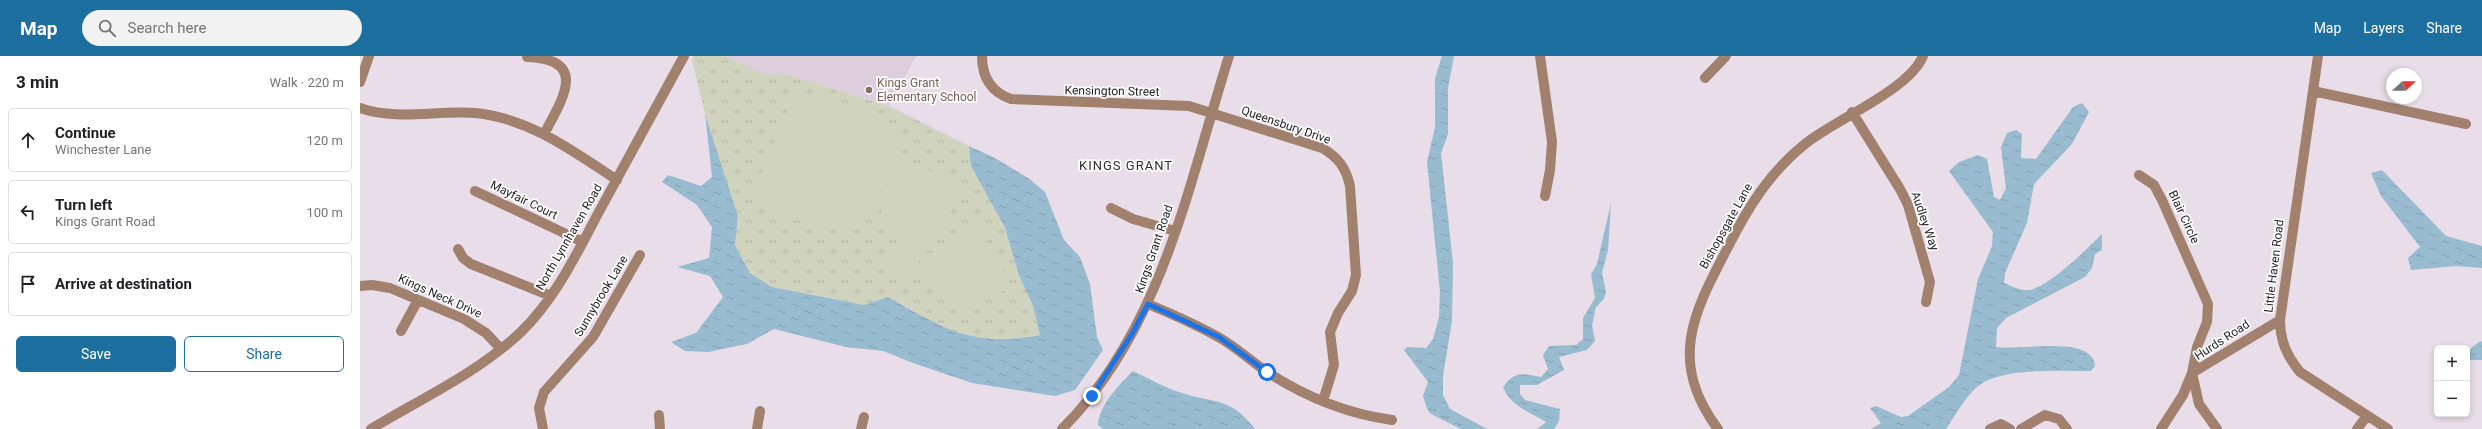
<!DOCTYPE html>
<html lang="en">
<head>
<meta charset="utf-8">
<style>
  :root { --surface:#fff; --page:#f2f2f2; --text:#202124; --muted:#757577; --line:#e0e0e0; --accent:#1d6fa0 }
  body { margin:0; font-family:Roboto,sans-serif; background:var(--page); color:var(--text) }
  .controls { position:absolute; right:12px; bottom:12px; display:grid; overflow:hidden; border-radius:6px; box-shadow:0 2px 6px #0003 }
  .controls button { width:36px; height:36px; display:grid; place-items:center; padding:0; border:0; border-bottom:1px solid var(--line); background:var(--surface); color:var(--text); font:20px sans-serif }
  .compass { position:absolute; left:2026px; top:12px; width:36px; height:36px; border-radius:50%; background:var(--surface); box-shadow:0 2px 6px #0003; rotate:68deg }
  .stop { position:absolute; width:12px; height:12px; margin:-9px; border:3px solid #1a73e8; border-radius:50%; background:#fff }
  .stop.end { background:#1a73e8; border-color:#fff; box-shadow:0 1px 4px #0008 }
  .list { margin:0; padding:0; list-style:none }
  h2 { display:flex; justify-content:space-between; align-items:center; height:52px; margin:0; padding:0 16px; font-size:17px }
  h2 small { font-size:13px; font-weight:400; color:var(--muted) }
  .list li { display:grid; grid-template-columns:26px 1fr auto; gap:12px; align-items:center; box-sizing:border-box; height:64px; margin:0 8px 8px; padding:0 8px; border:1px solid var(--line); border-radius:6px }
  .list b { display:block; font-size:15px; white-space:nowrap }
  .list p { margin:0; font-size:13px; white-space:nowrap; color:var(--muted) }
  .list em { font-size:13px; font-style:normal; color:var(--muted) }
  .actions { display:flex; gap:8px; padding:12px 16px }
  .actions a { flex:1; padding:9px 0; border:1px solid var(--accent); border-radius:6px; text-align:center; font-size:14px; color:var(--accent) }
  .actions .main { background:var(--accent); color:#fff }
  .icon { flex:none; width:22px; height:22px; fill:none; stroke:currentColor; stroke-width:2; stroke-linecap:round; stroke-linejoin:round }
  .map { position:relative; flex:none; width:2122px; height:373px; overflow:hidden }
  header { display:flex; align-items:center; gap:24px; box-sizing:border-box; height:56px; padding:0 20px; background:var(--accent); color:#fff }
  header strong { font-size:19px }
  nav { display:flex; gap:22px; margin-inline-start:auto; font-size:14px }
  .search { width:280px; height:36px; background:var(--page); display:flex; align-items:center; gap:10px; box-sizing:border-box; padding:0 14px; border-radius:22px; color:var(--muted); font-size:15px }
  main { display:flex }
  aside { flex:1; background:var(--surface) }
  .map>svg:first-child { display:block }
</style>
</head>
<body>
<header>
<strong>Map</strong>
<div class="search"><svg class="icon" aria-label="search" viewBox="0 0 24 24"><circle cx="10" cy="10" r="6"/><path d="M15 15l6 6"/></svg>Search here</div>
<nav><a>Map</a><a>Layers</a><a>Share</a></nav>
</header>
<main>
<aside>
<h2>3 min<small>Walk · 220 m</small></h2>
<ul class="list">
<li><svg class="icon" aria-label="ahead" viewBox="0 0 24 24"><path d="M12 20V5M6 11l6-6 6 6"/></svg><div><b>Continue</b><p>Winchester Lane</p></div><em>120 m</em></li>
<li><svg class="icon" aria-label="left" viewBox="0 0 24 24"><path d="M17 20v-9H6M10 6l-5 5 5 5"/></svg><div><b>Turn left</b><p>Kings Grant Road</p></div><em>100 m</em></li>
<li><svg class="icon" aria-label="arrive" viewBox="0 0 24 24"><path d="M6 21V4h12l-3 4 3 4H6"/></svg><div><b>Arrive at destination</b></div></li>
</ul>
<div class="actions"><a class="main">Save</a><a>Share</a></div>
</aside>
<div class="map">
<svg width="2122" height="373" viewBox="0 0 2122 373">
  <defs>
    <pattern id="grass-tufts" width="24" height="20" patternUnits="userSpaceOnUse"><rect width="24" height="20" fill="#d0d3be"/><path d="M3 7l-1-3M5 7V3M7 7l1-3M15 17l-1-3M17 17v-4M19 17l1-3" fill="none" stroke="#b2b5a3"/></pattern>
    <pattern id="water-ripples" width="26" height="14" patternUnits="userSpaceOnUse"><rect width="26" height="14" fill="#98bbcf"/><path d="M2 4q2-2 4 0t4 0M15 11q2-2 4 0t4 0" fill="none" stroke="#83a0b1"/></pattern>
  </defs>
  <rect width="100%" height="100%" fill="#e8dde8"/>
  <!-- built -->
  <path fill="#ddcddd" d="M366,0h190l-27,50 -99,-31 -29,-2z"/>
  <!-- grass -->
  <path fill="url(#grass-tufts)" d="M334,0h32l35,17 29,2 99,31 80,40 2,20 34,62 14,47 14,31 7,29c-10,1 -21,5 -31,5 -46,2 -82,-21 -120,-43l-25,8 -92,-18 -22,-14 -15,-28 3,-29 -33,-102 -13,-54z"/>
  <!-- garden -->
  <path fill="#d0d3be" d="M444,35l27,11 2,-3 58,24 12,20 -6,13 63,29 2,5 -32,61c-17,-9 -41,-17 -48,-36 -2,-8 0,-18 0,-26 -5,9 -7,21 -14,27 -26,26 -90,-3 -116,-16l42,-106z
    M613,169l5,1 34,61c-40,18 -65,31 -91,-14l6,-15z
    M533,186l25,12 2,4 -10,23 -26,-15z"/>
  <!-- water -->
  <path fill="url(#water-ripples)" d="M1082,0h12l-6,32v46l-7,19 12,110 -1,58 -9,55v19l7,14 37,20h-26l-30,-15 -4,-5 -4,-13 5,-14 -24,-32 3,-3 19,1 7,-9 6,-22 1,-25 -13,-130 8,-35v-49z
    M1722,47l7,9 -17,32 -38,40 -7,39 -22,50 -1,10c7,3 17,8 24,7 19,-1 60,-42 74,-56v16l-7,4 -3,14 -7,9 -79,41 -9,10 -1,19c23,4 97,-13 99,19l-4,5c-31,0 -90,-4 -114,16 -12,10 -22,29 -31,42h-75l10,-6 -11,-15 6,-2 25,11 7,-1 41,-29 10,-12 19,-96 14,-33 1,-14 -44,-61 10,-9 19,-7 9,4 7,38 6,3 6,-12 -5,-41 6,-14 9,-3 6,4 -1,24 15,1 37,-52z
    M345,58l33,102 -3,29 15,28 22,14 92,18 24,-8c57,32 85,51 152,38l-7,-29 -14,-31 -14,-47 -34,-62 -2,-20 26,12 33,20 17,14 19,48 16,17 10,27 7,53 6,13 -28,40 -20,6 -83,-13 -59,-20 -30,-12 -37,-4 -72,-18 -27,15 -39,8 -23,-1 -14,-9 25,-9 27,-36 -13,-21 -33,-9 32,-9 3,-31 -15,-22 -35,-23 6,-7 33,11 11,-9z
    M2022,114l64,66 36,10v22l-26,-2 -45,4 -3,-12 12,-11 -39,-51 -10,-23z
    M1251,147l-3,47 -6,23 4,19 -2,7 -8,8 -4,18 3,16 -8,9 -28,7 5,13 -27,15h-17v9l5,6 35,9 -1,12 -5,8h-17l9,-7c-17,-11 -35,-15 -43,-35 13,-17 19,-13 38,-10l7,-8 -5,-14 6,-9 27,-1 7,-6v-21l12,-20 -4,-24 6,-10z
    M2122,285v19h-15c0,-10 6,-15 15,-19z
    M773,315c15,7 30,16 46,21 35,12 51,4 76,37h-152l-5,-4c1,-20 21,-40 35,-54z"/>
  <g fill="none" stroke-linecap="round" stroke-linejoin="round">
    <!-- minor -->
    <path stroke="#a1816e" stroke-width="10" d="M622,0c0,21 9,36 29,43l178,7 133,42c16,9 24,20 28,38l6,89 -4,16 -14,22 -8,19 4,33 -11,36
      M1180,0l12,86 -2,28 -5,26
      M1958,0l-38,264c0,21 7,36 20,52l88,57
      M167,1c63,2 35,43 17,77
      M1345,22l21,-22
      M0,26l9,-26
      M1953,35l153,33
      M0,52c37,13 77,2 115,5 54,5 98,38 142,67
      M1492,56l48,77 8,16 22,77 -4,20
      M1779,119l15,10 8,15 46,104 -1,18 -10,25 -5,26 7,31 18,25
      M115,135l108,51
      M751,152l22,11 42,12
      M98,193l5,9 8,6 80,32
      M0,230l12,-1 18,3 74,31 22,14 15,16
      M788,248c24,10 49,21 72,34 17,10 31,23 47,34 37,24 81,42 125,48
      M41,275l17,-31
      M299,359l1,14
      M11,373c51,-31 105,-55 150,-97 35,-34 57,-81 80,-124 28,-51 55,-101 83,-152
      M183,373l-4,-21 5,-16 49,-55 47,-82
      M397,373l3,-18
      M501,373l3,-12
      M702,373c100,-100 126,-243 167,-373
      M1358,373c-51,-68 -24,-117 10,-182 20,-40 42,-75 77,-103 31,-25 104,-54 118,-88
      M1630,373l11,-5 9,5
      M1661,373l24,-14 14,4 8,10
      M1801,373l22,-34 9,-22 88,-53
      M1997,373l10,-13"/>
  </g>
  <g fill="none" stroke-linecap="round" stroke-linejoin="round">
    <!-- route -->
    <path stroke="#1a73e8" stroke-width="5" d="M732,340l40,-62 16,-30 71,33 48,35"/>
  </g>
  <!-- markers -->
  <circle fill="#8d6e63" stroke="#fff" stroke-width="1.5" cx="509" cy="34" r="4"/>
  <g text-anchor="middle" dominant-baseline="central" stroke-width="3.5" stroke-linejoin="round" paint-order="stroke">
    <!-- education labels -->
    <g font-size="12" fill="#785e54" stroke="#fff" text-anchor="start">
      <text x="517" y="27">Kings Grant<tspan x="517" dy="14">Elementary School</tspan></text>
    </g>
    <!-- street labels -->
    <g font-size="12" fill="#221e22" stroke="#fff">
      <text transform="translate(752 35) rotate(1)">Kensington Street</text>
      <text transform="translate(926 69) rotate(19)">Queensbury Drive</text>
      <text transform="translate(164 144) rotate(26)">Mayfair Court</text>
      <text transform="translate(1824 161) rotate(65)">Blair Circle</text>
      <text transform="translate(1565 165) rotate(71)">Audley Way</text>
      <text transform="translate(1366 170) rotate(-61)">Bishopsgate Lane</text>
      <text transform="translate(209 181) rotate(-60)">North Lynnhaven Road</text>
      <text transform="translate(794 193) rotate(-71)">Kings Grant Road</text>
      <text transform="translate(1914 210) rotate(-83)">Little Haven Road</text>
      <text transform="translate(80 240) rotate(24)">Kings Neck Drive</text>
      <text transform="translate(241 240) rotate(-59)">Sunnybrook Lane</text>
      <text transform="translate(1862 284) rotate(-33)">Hurds Road</text>
    </g>
    <!-- neighbourhood labels -->
    <g font-size="13" letter-spacing="1" fill="#342d34" stroke="#fff">
      <text x="766" y="109">KINGS GRANT</text>
    </g>
  </g>
</svg>
<div class="controls">
<button>+</button>
<button>−</button>
</div>
<svg class="compass" viewBox="-18 -18 36 36"><path d="M0-13l5 13h-10z" fill="#e53935"/><path d="M0 13l5-13h-10z" fill="#757577"/></svg>
<div class="stop" style="left:907px;top:316px"></div>
<div class="stop end" style="left:732px;top:340px"></div>
</div>
</main>
</body>
</html>
